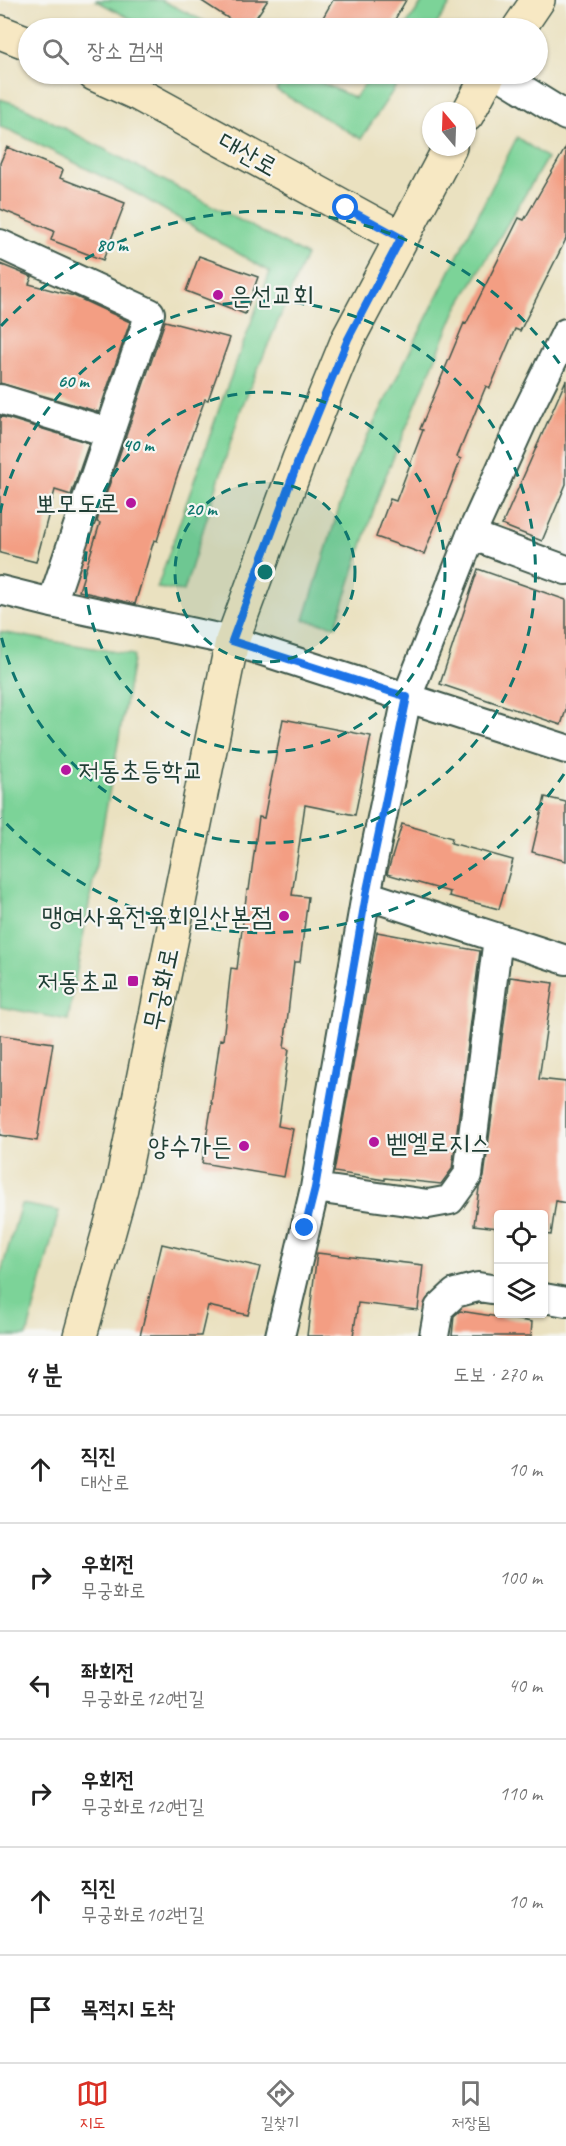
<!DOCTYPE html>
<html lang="ko">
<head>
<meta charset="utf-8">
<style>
  :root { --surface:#fff; --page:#f2f2f2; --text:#222; --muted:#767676; --line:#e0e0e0; --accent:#d93025 }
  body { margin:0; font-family:Caveat,"Poor Story",sans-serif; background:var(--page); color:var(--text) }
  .controls { position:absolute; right:18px; bottom:18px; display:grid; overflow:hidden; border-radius:6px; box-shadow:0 2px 4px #0004 }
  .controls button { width:54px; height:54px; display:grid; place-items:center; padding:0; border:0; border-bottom:2px solid var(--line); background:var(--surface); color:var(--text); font:30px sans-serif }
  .compass { position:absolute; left:422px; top:102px; width:54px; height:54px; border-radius:50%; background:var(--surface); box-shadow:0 2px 4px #0004; rotate:341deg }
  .stop { position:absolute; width:18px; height:18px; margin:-14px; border:4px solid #1a73e8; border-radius:50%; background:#fff }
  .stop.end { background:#1a73e8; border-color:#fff; box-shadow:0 2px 6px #0008 }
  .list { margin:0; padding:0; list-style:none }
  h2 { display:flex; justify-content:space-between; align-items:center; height:78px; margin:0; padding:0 24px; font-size:26px }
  h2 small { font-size:20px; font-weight:400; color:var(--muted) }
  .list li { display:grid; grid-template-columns:39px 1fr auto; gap:18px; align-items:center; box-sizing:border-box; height:108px; padding:0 24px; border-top:2px solid var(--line) }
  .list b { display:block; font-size:22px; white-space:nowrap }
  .list p { margin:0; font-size:20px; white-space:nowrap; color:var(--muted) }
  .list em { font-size:20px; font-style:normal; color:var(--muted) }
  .icon { flex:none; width:33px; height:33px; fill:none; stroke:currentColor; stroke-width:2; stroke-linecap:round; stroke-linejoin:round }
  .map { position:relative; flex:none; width:566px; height:1336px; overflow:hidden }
  .search { position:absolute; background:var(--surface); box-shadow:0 2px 4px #0004; left:18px; right:18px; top:18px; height:66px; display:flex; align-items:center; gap:15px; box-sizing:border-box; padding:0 21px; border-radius:33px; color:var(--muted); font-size:22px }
  .sheet { height:726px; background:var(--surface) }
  nav { display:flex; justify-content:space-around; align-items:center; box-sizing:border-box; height:84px; border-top:2px solid var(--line); background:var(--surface); font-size:16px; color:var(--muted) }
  nav a { display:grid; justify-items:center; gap:3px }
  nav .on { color:var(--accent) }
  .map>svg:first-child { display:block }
</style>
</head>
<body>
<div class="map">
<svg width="566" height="1336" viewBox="0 0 566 1336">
  <rect width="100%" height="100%" fill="#f6f6f2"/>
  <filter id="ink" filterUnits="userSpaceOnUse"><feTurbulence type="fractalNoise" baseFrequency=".0167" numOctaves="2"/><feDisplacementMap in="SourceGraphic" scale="12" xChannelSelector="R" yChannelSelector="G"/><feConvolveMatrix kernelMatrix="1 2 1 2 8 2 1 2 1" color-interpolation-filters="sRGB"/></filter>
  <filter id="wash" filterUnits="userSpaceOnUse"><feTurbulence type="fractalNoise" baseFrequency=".008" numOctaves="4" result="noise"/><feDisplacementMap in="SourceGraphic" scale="24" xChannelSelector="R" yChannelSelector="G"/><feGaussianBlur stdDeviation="1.35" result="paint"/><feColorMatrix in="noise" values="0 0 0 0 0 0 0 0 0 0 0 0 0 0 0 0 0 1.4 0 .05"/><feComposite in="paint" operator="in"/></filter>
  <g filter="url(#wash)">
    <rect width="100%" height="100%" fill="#eae1c0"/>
    <!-- green -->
    <path fill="#7bd398" stroke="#4d8866" stroke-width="1.5" d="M95,0h66l57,28h-70z
      M424,0h29l-19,28h-30z
      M286,74h17l52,24 17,-24h32l-43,65 -85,-49z
      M0,99l22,7 284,149 -65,154 -57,182 -27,-3 63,-182 50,-134 -131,-77 -127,-64 -12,-4z
      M517,137l30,21 -91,152 -75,177 -45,139 -32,-6 48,-153z
      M0,632l134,23 -66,365 -68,-13z
      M21,1204l38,7 -32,125h-27v-60z"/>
    <g id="blocks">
      <!-- building -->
      <path fill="#f39e83" d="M200,0h68l-19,28h-6z
        M333,0h73l-16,28h-73z
        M7,147l56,23 -3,8 65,25 -22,57 -52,-20 3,-9 -54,-22v-46z
        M566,147v92l-46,92 -5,-2 -25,59 -4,-2 -29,71 4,2 -37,95 -48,-17 14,-38 6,2 27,-71 -3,-1 44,-106 2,1 53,-106 5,2z
        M199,256l59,21 -13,37 -59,-23z
        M0,264l32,13 -3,7 45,12 56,26 -31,90 -99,-29z
        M165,321l65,17 -22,62 -3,-1 -29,80 -19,62 -3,-1 -19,64 -56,-13 21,-68 -3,-1 1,-4z
        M566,380v104l-24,57 -40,-16z
        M0,416l89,27 -18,52 -16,-5 -19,72 -36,-9z
        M478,569l88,31v110l-5,15 -121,-41z
        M283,719l88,17 -16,79 -50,-10 -13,90 16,2 -8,65h-6l-10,86 5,1 -11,77 15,3 -9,48 -82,-14 10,-60h-1l9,-64 3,1 8,-72 6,1 10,-79h2l10,-73 5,1z
        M545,797l21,5v59l-34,-9z
        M402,824l50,14 -1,5 62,17 -14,49 -50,-13 1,-4 -63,-18z
        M377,932l103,19 -28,218 -11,15 -56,-6v2l-51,-8z
        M510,977l43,6 -14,96 27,3v121l-10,-2 -5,34 -8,-1v-19h-45v13l-24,-3 5,-37 5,-11z
        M0,1035l53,8 -16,98 -37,-6z
        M162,1244l98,23 -12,48 -40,-9 -7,30h-61z
        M317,1253l106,12 -5,45 -60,-7 -5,33h-46z
        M460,1311l72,11 -1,14h-79l2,-20z"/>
    </g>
  </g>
  <g filter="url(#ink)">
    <use href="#blocks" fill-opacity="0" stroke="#3d5649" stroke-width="1.5"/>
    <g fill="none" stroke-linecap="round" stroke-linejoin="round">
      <!-- street casing -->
      <g stroke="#3d5649" stroke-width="32">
        <path id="street" d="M498,74l68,42
          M0,244l150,69 -98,290 -52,-13
          M0,399l108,33
          M471,535l95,35
          M52,603l180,38 334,108
          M366,895l200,65
          M315,1188l113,16 22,-4 18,-25 30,-237
          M544,1298l22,4
          M280,1336l35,-148 51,-293 41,-198 64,-162 53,-117 42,-85
          M434,1336l5,-28 16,-15 23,-6 20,3"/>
      </g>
      <!-- secondary casing -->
      <g stroke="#3d5649" stroke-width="36">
        <path id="secondary" d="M519,28l19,-28
          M0,32l28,11
          M94,74l44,20 263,144
          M467,115l22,-41
          M80,1336l41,-148 111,-547 67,-182 49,-120 102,-192"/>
      </g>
      <!-- street -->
      <use href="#street" stroke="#fff" stroke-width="28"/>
      <!-- secondary -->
      <use href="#secondary" stroke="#f7e8c3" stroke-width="33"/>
    </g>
  </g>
  <g fill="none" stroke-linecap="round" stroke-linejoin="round" filter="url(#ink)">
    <!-- route -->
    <path stroke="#1a73e8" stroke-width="8" d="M305,1228l10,-40 51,-293 41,-198 -175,-56 67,-182 49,-120 53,-101 -55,-30"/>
  </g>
  <!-- distance rings -->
  <circle cx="265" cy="572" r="90" fill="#0f766e" fill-opacity=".12"/>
  <g fill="none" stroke="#0f766e" stroke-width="3" stroke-dasharray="10 8">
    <circle cx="265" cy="572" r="90"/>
    <circle cx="265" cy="572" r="180"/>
    <path d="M0 513A271 271 0 1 1 0 631"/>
    <path d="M564 774A361 361 0 0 1 1 818M1 326A361 361 0 0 1 564 370"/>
  </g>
  <!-- markers -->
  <g fill="#b5179e" stroke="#f6f6f2" stroke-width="2">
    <circle cx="218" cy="295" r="6"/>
    <circle cx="131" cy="503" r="6"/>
    <circle cx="66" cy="770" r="6"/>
    <circle cx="284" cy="916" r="6"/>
    <rect x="127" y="975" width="12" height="12" rx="3"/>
    <circle cx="374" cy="1142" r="6"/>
    <circle cx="244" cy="1146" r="6"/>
  </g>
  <g text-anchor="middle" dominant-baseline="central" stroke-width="4.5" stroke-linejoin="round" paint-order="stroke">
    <!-- street labels -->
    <g font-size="26" fill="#1f3d34" stroke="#f6f6f2">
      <text transform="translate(248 154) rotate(29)">대산로</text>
      <text transform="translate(161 989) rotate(-78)">무궁화로</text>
    </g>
    <!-- poi labels -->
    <g font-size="26" fill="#1f3d34" stroke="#f6f6f2" text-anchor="end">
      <text x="230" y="295" text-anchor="start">은선교회</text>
      <text x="119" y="503">뽀모도로</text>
      <text x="78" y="770" text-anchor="start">저동초등학교</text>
      <text x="272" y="916">맹여사육전육회일산본점</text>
      <text x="121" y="981">저동초교</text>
      <text x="386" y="1142" text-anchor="start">벧엘로지스</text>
      <text x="232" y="1146">양수가든</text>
    </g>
  </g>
  <circle cx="265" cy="572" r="9" fill="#0f766e" stroke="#f6f6f2" stroke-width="3"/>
  <g font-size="18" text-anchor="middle" font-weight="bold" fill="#0f766e" stroke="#f6f6f2" stroke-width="4.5" stroke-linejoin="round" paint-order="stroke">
    <text x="112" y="251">80 m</text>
    <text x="73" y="387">60 m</text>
    <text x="138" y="451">40 m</text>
    <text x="201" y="515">20 m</text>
  </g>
</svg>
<div class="controls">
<button><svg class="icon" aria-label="locate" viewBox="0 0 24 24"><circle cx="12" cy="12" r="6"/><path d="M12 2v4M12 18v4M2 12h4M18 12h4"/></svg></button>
<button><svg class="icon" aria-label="layers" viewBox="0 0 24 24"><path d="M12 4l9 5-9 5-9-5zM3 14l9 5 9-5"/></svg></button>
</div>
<svg class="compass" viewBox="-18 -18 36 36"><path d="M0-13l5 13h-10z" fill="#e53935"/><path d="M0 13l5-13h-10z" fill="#767676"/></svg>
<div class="stop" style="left:346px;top:208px"></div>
<div class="stop end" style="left:305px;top:1228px"></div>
<div class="search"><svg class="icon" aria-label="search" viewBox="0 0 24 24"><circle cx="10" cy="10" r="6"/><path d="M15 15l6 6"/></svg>장소 검색</div>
</div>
<section class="sheet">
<h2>4 분<small>도보 · 270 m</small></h2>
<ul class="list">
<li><svg class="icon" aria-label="ahead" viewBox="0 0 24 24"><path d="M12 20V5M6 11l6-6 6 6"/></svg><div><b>직진</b><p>대산로</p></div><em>10 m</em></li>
<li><svg class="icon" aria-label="right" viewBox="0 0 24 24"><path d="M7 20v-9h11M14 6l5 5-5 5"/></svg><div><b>우회전</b><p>무궁화로</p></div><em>100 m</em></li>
<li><svg class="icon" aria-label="left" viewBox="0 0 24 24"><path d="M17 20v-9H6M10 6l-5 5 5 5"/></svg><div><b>좌회전</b><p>무궁화로120번길</p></div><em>40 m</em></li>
<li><svg class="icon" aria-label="right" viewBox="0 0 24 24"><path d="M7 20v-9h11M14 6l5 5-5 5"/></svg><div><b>우회전</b><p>무궁화로120번길</p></div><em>110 m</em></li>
<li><svg class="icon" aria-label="ahead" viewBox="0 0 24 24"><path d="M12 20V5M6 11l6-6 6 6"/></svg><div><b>직진</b><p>무궁화로102번길</p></div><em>10 m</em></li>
<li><svg class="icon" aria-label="arrive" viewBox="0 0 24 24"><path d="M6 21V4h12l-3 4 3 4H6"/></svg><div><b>목적지 도착</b></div></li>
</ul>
</section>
<nav>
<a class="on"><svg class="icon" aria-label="map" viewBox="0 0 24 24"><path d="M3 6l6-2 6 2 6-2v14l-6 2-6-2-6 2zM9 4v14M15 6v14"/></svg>지도</a>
<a><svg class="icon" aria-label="directions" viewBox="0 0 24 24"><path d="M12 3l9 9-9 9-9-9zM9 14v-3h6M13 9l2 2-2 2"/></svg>길찾기</a>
<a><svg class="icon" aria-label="saved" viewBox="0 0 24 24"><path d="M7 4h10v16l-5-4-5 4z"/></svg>저장됨</a>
</nav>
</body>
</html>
